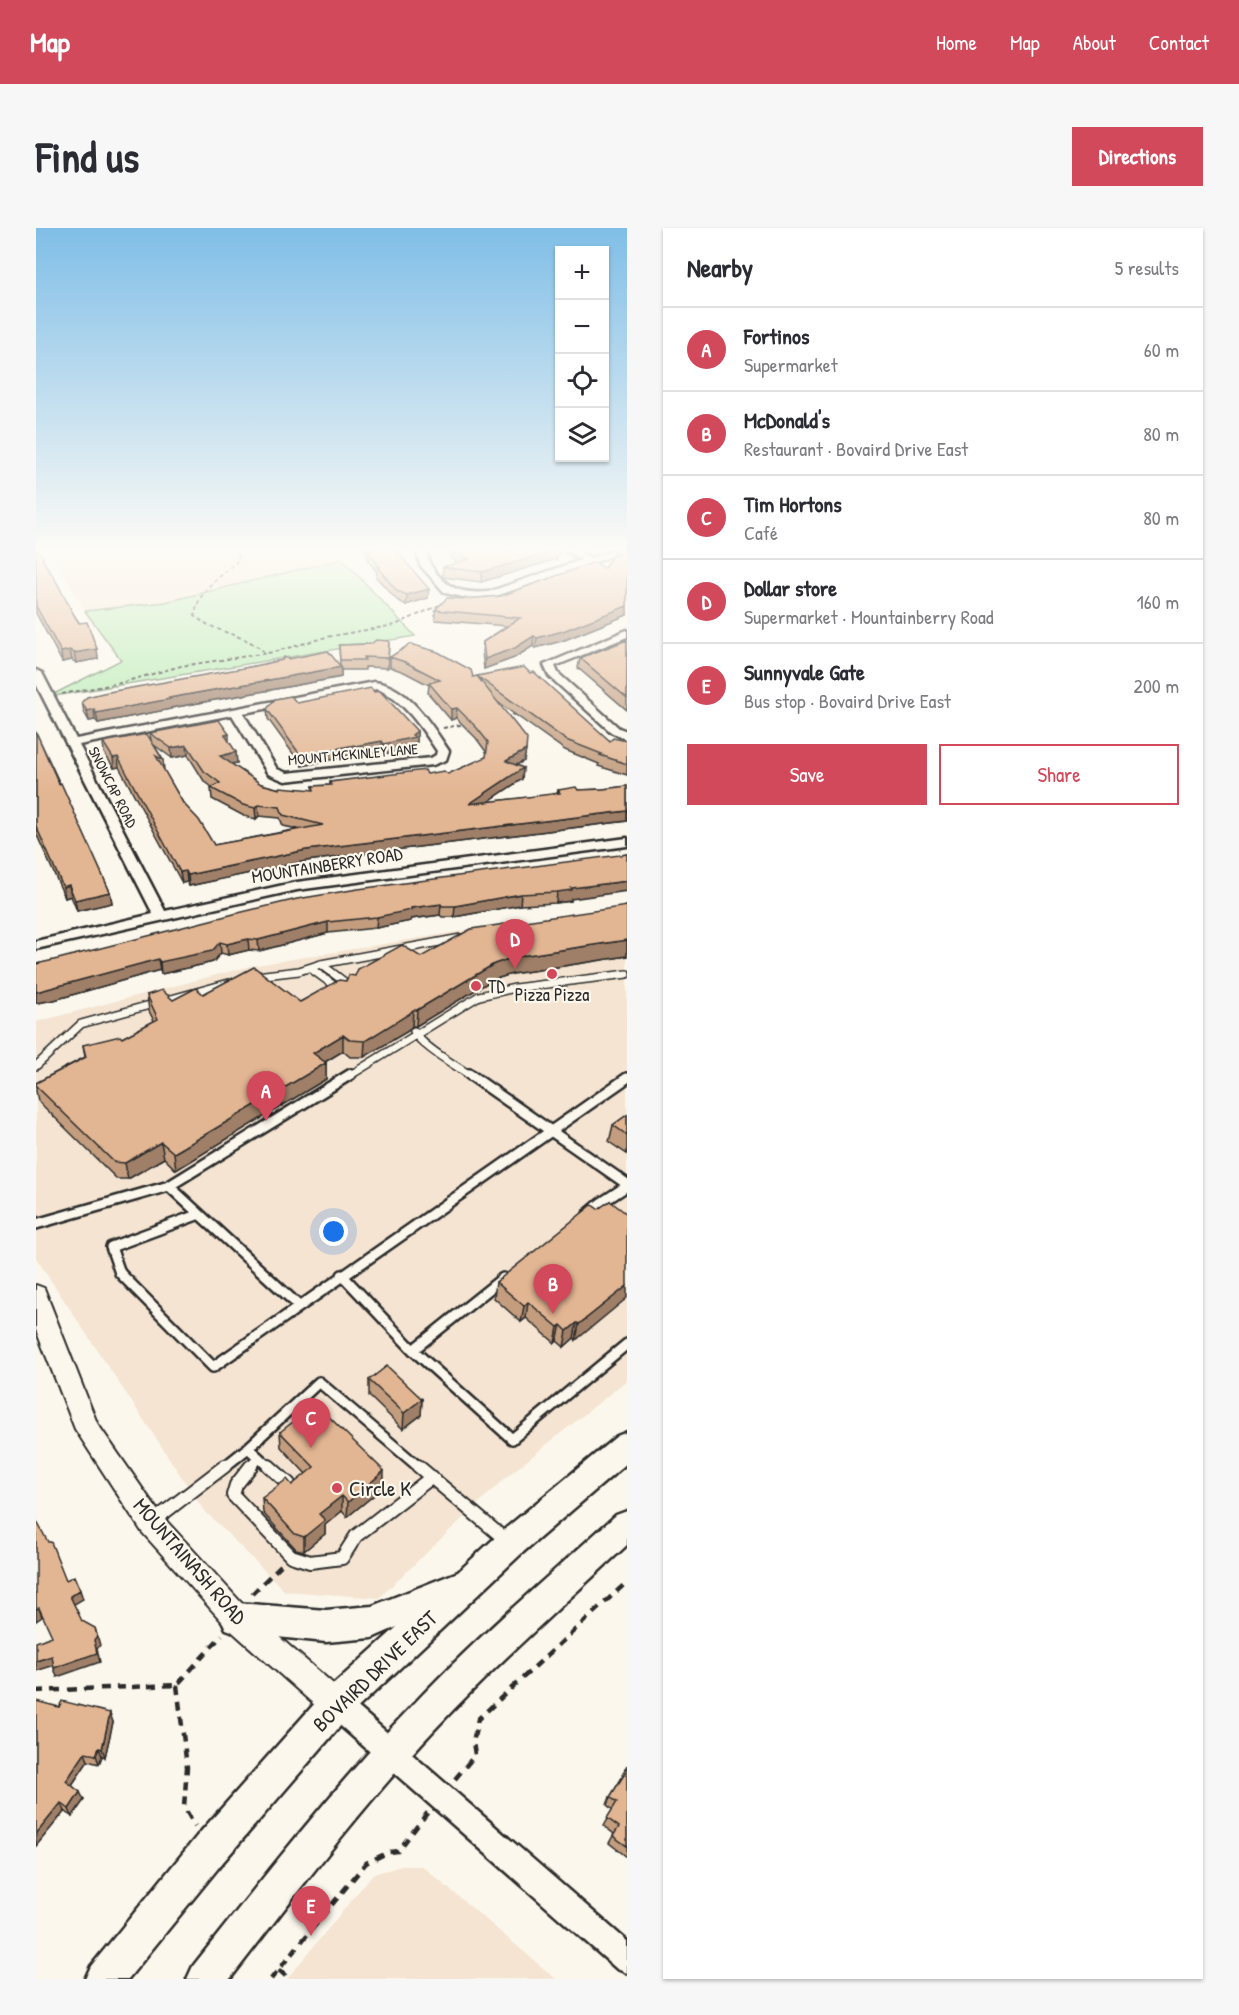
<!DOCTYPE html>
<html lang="en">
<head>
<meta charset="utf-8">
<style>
  :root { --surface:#fff; --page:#f7f7f7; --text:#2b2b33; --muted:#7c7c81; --line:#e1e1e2; --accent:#d1495b }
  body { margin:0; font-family:"Patrick Hand",sans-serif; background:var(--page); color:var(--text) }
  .controls { position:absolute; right:18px; top:18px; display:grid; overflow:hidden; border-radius:0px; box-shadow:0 2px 4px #0004 }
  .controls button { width:54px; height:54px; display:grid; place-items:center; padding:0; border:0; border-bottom:2px solid var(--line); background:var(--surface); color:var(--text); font:30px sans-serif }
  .you { position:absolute; left:298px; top:1004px; width:21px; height:21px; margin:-15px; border:4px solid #fff; border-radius:50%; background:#1a73e8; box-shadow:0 0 0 9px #1a73e833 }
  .badge { display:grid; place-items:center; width:39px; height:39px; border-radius:50%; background:var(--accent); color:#fff; font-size:20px; font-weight:700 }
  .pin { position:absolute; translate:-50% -50px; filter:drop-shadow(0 2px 3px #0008) }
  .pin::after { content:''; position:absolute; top:32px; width:21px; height:18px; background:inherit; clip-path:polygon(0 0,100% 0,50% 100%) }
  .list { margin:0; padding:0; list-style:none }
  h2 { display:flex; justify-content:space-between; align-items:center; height:78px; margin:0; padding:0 24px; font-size:26px }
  h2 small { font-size:20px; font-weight:400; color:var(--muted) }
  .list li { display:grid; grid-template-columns:39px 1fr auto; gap:18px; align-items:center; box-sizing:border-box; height:84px; padding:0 24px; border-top:2px solid var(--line) }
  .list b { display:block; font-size:22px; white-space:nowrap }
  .list p { margin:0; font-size:20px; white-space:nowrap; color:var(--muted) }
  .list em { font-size:20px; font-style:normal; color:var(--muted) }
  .actions { display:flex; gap:12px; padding:18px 24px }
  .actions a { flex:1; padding:14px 0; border:2px solid var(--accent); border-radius:0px; text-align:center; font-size:21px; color:var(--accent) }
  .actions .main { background:var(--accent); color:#fff }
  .icon { flex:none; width:33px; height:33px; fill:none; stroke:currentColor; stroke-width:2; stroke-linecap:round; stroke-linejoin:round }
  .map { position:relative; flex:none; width:591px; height:1751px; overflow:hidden; border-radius:0px }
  header { display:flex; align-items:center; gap:36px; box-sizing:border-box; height:84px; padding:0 30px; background:var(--accent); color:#fff }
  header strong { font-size:28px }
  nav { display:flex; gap:33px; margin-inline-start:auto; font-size:21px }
  .intro { display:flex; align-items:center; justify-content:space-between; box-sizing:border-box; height:144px; padding:0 36px }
  h1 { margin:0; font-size:42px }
  .button { padding:15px 27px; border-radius:0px; background:var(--accent); color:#fff; font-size:21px; font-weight:700 }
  main { display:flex; gap:36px; padding:0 36px }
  aside { flex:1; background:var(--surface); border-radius:0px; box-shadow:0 2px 4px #0004 }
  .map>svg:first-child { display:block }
</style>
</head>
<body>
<header>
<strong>Map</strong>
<nav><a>Home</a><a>Map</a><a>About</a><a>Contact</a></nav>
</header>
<div class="intro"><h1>Find us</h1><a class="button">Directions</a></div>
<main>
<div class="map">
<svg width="591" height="1751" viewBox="0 0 591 1751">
  <rect width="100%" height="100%" fill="#fbf7ec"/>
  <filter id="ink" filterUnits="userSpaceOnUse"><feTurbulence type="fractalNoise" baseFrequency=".0167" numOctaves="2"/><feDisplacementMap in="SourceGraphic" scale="12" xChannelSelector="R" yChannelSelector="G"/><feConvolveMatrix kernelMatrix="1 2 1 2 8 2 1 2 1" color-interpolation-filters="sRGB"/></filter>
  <g filter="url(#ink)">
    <!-- built -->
    <path fill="#f4e4d1" d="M12,319h297l6,7 -9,5 -176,43 -81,9z
      M591,681v471l-122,98 -126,120 -94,-7 -82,-82 -167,-251v-236l215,-56 229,-38z
      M366,1638h20l134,113h-269l86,-105z"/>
    <!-- green -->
    <path fill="#b3eaae" stroke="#6f8a6c" stroke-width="1.5" d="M306,331l73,77 -367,61 73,-37 -36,-49 81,-9z"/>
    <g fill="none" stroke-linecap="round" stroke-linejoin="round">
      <!-- service-far2 casing -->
      <g stroke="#2b2b2b" stroke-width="10">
        <path id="service-far2" d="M285,736l30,23
          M274,740l30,22
          M220,748l43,-5 22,-7 140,-26
          M378,803c5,14 43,35 57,45
          M0,838l45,-42 148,-41
          M313,848l130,-80 36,-8 112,-14"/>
      </g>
      <!-- service-far1 casing -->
      <g stroke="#2b2b2b" stroke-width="14">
        <path id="service-far1" d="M433,846l158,110
          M133,958l130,120
          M568,976l-3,-1 26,-17
          M552,986l13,-11
          M161,987l-86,32 9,26 93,94 414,-289
          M0,996l133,-38 182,-112
          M306,1047l71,75 99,89 115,-95
          M377,1122l90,-72
          M212,1220l22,20
          M187,1240l25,-20 71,-66 101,86
          M214,1240l8,-11"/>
      </g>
      <!-- service casing -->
      <g stroke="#2b2b2b" stroke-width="16">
        <path id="service" d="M215,1238l-15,19 -3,10 58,61 19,6 32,-4 14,-22 76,-59
          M233,1238l20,18
          M382,1238l89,75
          M116,1294l73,-56"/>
      </g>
      <!-- minor casing -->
      <g stroke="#2b2b2b" stroke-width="5">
        <path id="minor" d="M378,319l11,1c3,6 3,13 6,18 16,23 30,28 57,26l93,-32 -21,-13h11l19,11 32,-11h5v4l-134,46 -21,2 -27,-6 -25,-28 -3,-14z
          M591,402v7l-72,29 3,7 61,55 8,3v9l-16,-8 -62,-56 -5,-11z
          M0,442l6,3 34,66 298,-57c34,3 58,44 75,69l-3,9 -13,5 -148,16 -17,-7 -36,-59 -153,30 86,166 132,-29 330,-44v8l-330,44 -261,59v-8l117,-27 -117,-230zM341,461c26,10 45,39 60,62l-1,4 -5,3 -144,15 -10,-4 -34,-56z
          M300,1465l9,3 282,245v32l-10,-4 -290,-255 -3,-9 3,-9z"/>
      </g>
      <!-- tertiary casing -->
      <g stroke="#2b2b2b" stroke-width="4">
        <path id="tertiary" d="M0,1057l8,3 53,135 63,91 87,95 99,86 4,10 -4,10 -10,4 -10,-4 -99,-88 -85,-95 -67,-103 -39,-99z"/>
      </g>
      <!-- secondary casing -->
      <g stroke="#2b2b2b" stroke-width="5">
        <path id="secondary" d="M591,1204v31l-106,91 -173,163 -125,145 -95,117h-43l6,-13 106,-130 127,-143 73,-66 -25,11 -46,4 -89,-9 -11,-4 -5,-11 5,-11 11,-4 89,7 46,-4 86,-34 41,-38 118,-98z
          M591,1283v34c-65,61 -132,120 -193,185 -74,79 -138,164 -204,249h-43l6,-13c70,-88 139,-177 217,-258 64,-69 137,-130 206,-193z"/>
      </g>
      <!-- path-far1 -->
      <path stroke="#2b2b2b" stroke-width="2" stroke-dasharray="4 3" stroke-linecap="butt" d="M201,319l2,12c-18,19 -41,29 -44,57 21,18 49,17 69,36
        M26,466l58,-11 61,-17 93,-14 52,-15 69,-12 47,-21
        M469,488l14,-2
        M407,500l23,-4"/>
      <!-- path -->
      <path stroke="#2b2b2b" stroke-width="4.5" stroke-dasharray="9 7" stroke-linecap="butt" d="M216,1366l29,-29
        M141,1457l10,82 -3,40 11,19
        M0,1463l141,-6 45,-50
        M419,1551l20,-24 -2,-13 5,-23 149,-137
        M243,1742l10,9
        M235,1751l95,-116 23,-11 9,-1 30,-39"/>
      <!-- service-far2 -->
      <use href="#service-far2" stroke="#fbf7ec" stroke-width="7"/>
      <!-- service-far1 -->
      <use href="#service-far1" stroke="#fbf7ec" stroke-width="9"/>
      <!-- service -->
      <use href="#service" stroke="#fbf7ec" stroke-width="12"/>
      <!-- minor -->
      <use href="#minor" fill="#fbf7ec" fill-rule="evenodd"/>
      <!-- tertiary -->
      <use href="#tertiary" fill="#fbf7ec" fill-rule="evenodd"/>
      <!-- secondary -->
      <use href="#secondary" fill="#fbf7ec" fill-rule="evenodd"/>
    </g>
    <!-- wall -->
    <path fill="#c39d7e" stroke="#2b2b2b" stroke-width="1.5" fill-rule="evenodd" d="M326,319h38v5l-2,1 30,45 -22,7 -9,-5 -21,-23 1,-5 -9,-11v-8z
      M410,319h106l6,3 -1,9 -76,23 -38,-5v-10l15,-4 -8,-5v-8z
      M591,319v68l-65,26 -27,7 -2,-2 -19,12 -30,11 -2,-17 1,-10 24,-16 -72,-6v-10l30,-11 36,-3 103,-28 9,-12 1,-7z
      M0,320l38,67 23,34 1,10 -22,4 -4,-3 -10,2 -26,-49z
      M591,412v70l-49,-42 2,-10z
      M353,413l-1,27 -23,-1v3h-24v7l-170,31v1l-73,14 -3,-3 -6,1 -5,-9 -2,-10 206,-43 52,6 -1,-20 32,-1z
      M354,429l83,20 57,-4 80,68h17v34l-29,-9 1,-2 -34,-14 -69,-49 30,49 -2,11 -8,4 7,3 -1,11 -35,23 70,-8 1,-4h20l25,-1 24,-3v35l-321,40 -117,25 -2,-4 -5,1 -63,-116 -5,1 -10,-15 -1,-11 48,-2 -1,-7 79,9 8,21 -5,1 29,20 19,5 33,1v-4l17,-1v-3l97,-8h21l38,-17 1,-4 -11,-15 -20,-20 -5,2 -23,-27 1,-8 -25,-13 -14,-5zM118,517l18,13 16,-3 16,26 8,6 -1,1 1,11 32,17 12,3 3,-3 21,2 3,8 15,3 -84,16 -31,-42 -19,-33 -1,-10z
      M261,475l120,28v11l-3,1v5l-30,6 -2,-3 -27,6 -2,-2 -51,11 -34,-47 -1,-10z
      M0,504l74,160 2,11 -35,8 -6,-15 -6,2 -29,-65z
      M591,626l-56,45v2l-15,2 -36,2 -66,12h-12l-2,-2 -29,4v2l-35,7 -48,5 -69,18 -10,-1 -21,5 -7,-2 -8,9 -52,12 -1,-4 -106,30 -18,3v-39z
      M591,678v50l-115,18 -20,6 -76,46h-4l-4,5 -44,26h-14l-7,-6 -18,11 1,1v16l-150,91 -12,-12 -36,21h-11l-79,-78 -2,-10v-8l49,-26 -2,-12 39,-7 32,-17 -5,-10 -2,-16 26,5 30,-6 97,8 55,-26 66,-19z
      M591,887v39l-18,-12 4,-17z
      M574,973l-34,139 -2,-2 -10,9 -7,-6 -2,2 -29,-25 -5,4 -27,-24 2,-16z
      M333,1152l53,19 -1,16 -18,14 -34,-33z
      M244,1204l104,55 -37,30 -5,-6 -17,14v9l-21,17 -8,-2 -33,-36 -1,-15 30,-13 14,-11 -25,-27z
      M0,1474l77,20 -8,35 -3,-1 -3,8 -11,-3 -16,24 12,15 -12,17 -7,-6 -29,35z
      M591,1537v92l-18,-14 5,-9 -10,-8 9,-16 -6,-5 3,-8 13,-21 -1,-1z"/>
    <!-- shaded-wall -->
    <path fill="#9f7f67" stroke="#2b2b2b" stroke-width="1.5" d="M356,319h8v5l-9,2z
      M571,319h12l-13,3z
      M522,322l-1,9 -76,23 1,-10z
      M393,361l-1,9 -22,7 1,-10z
      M591,378v9l-65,26 -27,7 2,-10z
      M498,408l-1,10 -19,12 -30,11 1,-10z
      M61,421l1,10 -22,4 -2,-10z
      M34,422l2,10 -10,2 -1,-10z
      M305,439v10l-170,31v1l-73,14 -2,-10 73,-15z
      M421,480l-1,10 -5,2v-11z
      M58,481l1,11 -6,1 -2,-10z
      M381,503v11l-3,1v5l-30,6v-10l28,-9z
      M193,506v11l-4,-10z
      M346,513v10l-27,6v-11z
      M151,517l1,10 -16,3 -1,-10z
      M318,517l-1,10 -51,11 -1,-10z
      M490,522l-2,11 -19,10 1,-10z
      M200,524l1,11 -16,3 -1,-10z
      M82,529l1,10 -5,1 -1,-10z
      M487,540l-1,11 -54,36 1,-11z
      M222,577l1,11 -3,3 -1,-11z
      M591,583v10l-321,40 -117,25 -1,-11 118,-25z
      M150,643l1,11 -5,1 -2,-11z
      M591,653v10l-56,8v2l-15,2 1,-11 14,-4z
      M33,657l2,11 -6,2 -2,-11z
      M74,664l2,11 -35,8 -2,-11z
      M485,666l-1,11 -66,12 1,-11z
      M405,676l-1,11 -29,4v2l-35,7 1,-11 34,-9z
      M292,694v11l-69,18 -1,-11z
      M212,711l1,11 -21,5 -1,-11z
      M591,712v16l-115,18 -20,6 -76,46 1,-16 77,-46 20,-7z
      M184,714l1,11 -8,9 -52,12 -1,-12z
      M122,731l2,11 -106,30 -18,3v-11z
      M377,782l-1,16 -4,5 -44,26 1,-16z
      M307,807v16l-30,18v-16z
      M290,835v16l-150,91 -2,-17z
      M125,914l3,16 -36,21 -3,-16z
      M591,1058v12l-51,42 3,-16z
      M492,1074l-2,16 -5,4 3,-16z
      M541,1095l-3,15 -10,9 3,-16z
      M525,1097l-4,16 -2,2 3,-16z
      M386,1171l-1,16 -18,14 1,-16z
      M348,1243v16l-37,30 1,-15z
      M306,1268v15l-17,14v9l-21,17v-14l15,-23z
      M44,1362l3,9 -10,6 -3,-9z
      M3,1380l3,9 -6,4v-12z
      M59,1400l5,17 -3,4 3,13 -43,15 -3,-9 40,-28z
      M16,1428l3,9 -19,6v-10z
      M74,1485l3,9 -8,35 -3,-8z
      M63,1520l3,8 -3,8 -3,-9z
      M49,1525l3,8 -19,28 -3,-8z
      M44,1564l4,8 -12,17 -3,-8z
      M25,1575l4,8 -29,35v-12z"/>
    <!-- building -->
    <path fill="#e3b693" stroke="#2b2b2b" stroke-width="1.5" d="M334,319h23l36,42 -22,6 -10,-4 -20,-24h3l-12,-16h6z
      M421,319h95l6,3 -76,22 -39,-5 26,-8 -19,-10z
      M583,319h8v59l-64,25 -26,7 -3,-2 -19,12 -30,11 -2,-17 37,-24 -85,-8 12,-12 18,1 36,-3 94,-34 9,6 8,-12 9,-3 -7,-4z
      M0,320l8,10 -2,1 13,20 19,36 5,8 8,-1 10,27 -23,4 -4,-3 -9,2 -25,-46z
      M340,412l13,1 -1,17 -24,-1 1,3h-25l-1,-15 32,-1z
      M591,412v58l-47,-40z
      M374,416l28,8 33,18 2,7 4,-1 50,63 -1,11 -20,11 17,7 -54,36 91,-11 -2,-3 18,-3 2,3 25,-1 24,-3v25l-321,39 -118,25 -2,-4 -6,1 -62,-115 -5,1 -10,-16 44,-8 16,26 -7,-4 27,47 16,17 15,25 109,-20 -40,-10 -3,-8 -22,-2 -3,3 -12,-3 -32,-17 9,-5 -16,-12 -17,-26 -16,3 -21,-15 69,-13 10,14 -4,1 11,17 -16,4 41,28 19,5v-2l34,3 -1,-4 18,-1 -1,-3 95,-12 2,4 17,-3 4,3 38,-17 2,-15 -11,-14 -20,-20 -6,1 -22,-26 11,-3 -35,-18 -15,-5z
      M292,423l13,16 -172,31 1,1 -74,14 -2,-4 -7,2 -5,-9 5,-5 16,-4 152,-27 27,-6 2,-3 4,2z
      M488,439l6,6 4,-1 76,69 3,-3 14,3v23l-27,-9 2,-1 -36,-14 -89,-64z
      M335,460l3,4 6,-1 37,40 -5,4 3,2 -31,7 -2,-3 -27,5 -1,-1 -53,11 -34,-47 8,-10 16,-3 6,7z
      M0,504l23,52 2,-1 49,109 -35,8 -6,-15 -6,2 -27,-61z
      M591,626v27l-56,7 1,2 -15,2 -36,2 -66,12h-13l-1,-2 -30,4v2l-34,7 -49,5 -70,18 -10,-1 -21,5 -7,-2 -8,9 -52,11 -2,-3 -107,29 -15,4v-28l22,-5 176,-45 63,-15 61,-10z
      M591,678v34l-113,17 -20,7 -77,46h-4l-4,4 -44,27 -15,-1 -7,-5 -30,18 13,10 -152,90 -13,-11 -36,21 -11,-1 -78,-76v-3l50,-26 -3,-12 37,-9 2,2 36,-19 -11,-24 15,-5 11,10 23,-12 7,6 51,-27 46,35 39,-22 7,1 3,-6 6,1 3,-7 44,-24 19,12 50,-28z
      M591,887v20l-14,-10z
      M574,973l17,13v72l-48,38 -2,-1 -10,8 -6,-6 -3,2 -30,-25 -4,4 -28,-24 96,-77 6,4z
      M351,1138l35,33 -18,14 -35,-33z
      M280,1176l68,67 -36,31 -6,-6 -23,18 6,6 -21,17 -9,-3 -33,-36 25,-19 5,6 22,-18 -34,-35z
      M0,1292l12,22h3l15,38 8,-4 6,14 -10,6 12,25 13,7 2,8 -3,4 3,13 -43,15 -2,-12 -16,5v-19l16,-6 -13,-28 -3,1z
      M0,1474v-1l23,6 3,-6 48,12 -8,36 -3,-1 -3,7 -11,-2 -19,28 14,11 -11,17 -8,-6 -25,31z
      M591,1542v76l-14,-10 6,-9 -12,-9 10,-16 -7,-5z"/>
  </g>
  <!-- sky -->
  <linearGradient id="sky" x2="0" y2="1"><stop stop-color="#80bee7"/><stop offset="0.57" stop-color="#fdfbf6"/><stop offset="1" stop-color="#fdfbf6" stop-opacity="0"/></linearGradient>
  <rect width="591" height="564" fill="url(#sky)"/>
  <!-- markers -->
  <g fill="#d1495b" stroke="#fbf7ec" stroke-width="2">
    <circle cx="516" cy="746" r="6"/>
    <circle cx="440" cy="758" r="6"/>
    <circle cx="301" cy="1260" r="6"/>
  </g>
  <g text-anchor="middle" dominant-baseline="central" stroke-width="4.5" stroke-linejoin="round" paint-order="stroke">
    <!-- far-street labels -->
    <g font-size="15" fill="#2b2b2b" stroke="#fbf7ec">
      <text transform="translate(317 526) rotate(-5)">MOUNT MCKINLEY LANE</text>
      <text transform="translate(77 559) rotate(63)">SNOWCAP ROAD</text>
    </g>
    <!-- street labels -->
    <g font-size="18" fill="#2b2b2b" stroke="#fbf7ec">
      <text transform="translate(291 637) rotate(-9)">MOUNTAINBERRY ROAD</text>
    </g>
    <!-- poi labels -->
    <g font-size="18" fill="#2b2b2b" stroke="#fbf7ec" text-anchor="start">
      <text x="452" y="758">TD</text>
      <text x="516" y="766" text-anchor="middle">Pizza Pizza</text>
    </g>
    <!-- near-poi labels -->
    <g font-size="21" fill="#2b2b2b" stroke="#fbf7ec" text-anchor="start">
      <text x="313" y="1260">Circle K</text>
    </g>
    <!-- near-street labels -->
    <g font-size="21" fill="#2b2b2b" stroke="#fbf7ec">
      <text transform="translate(154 1333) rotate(49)">MOUNTAINASH ROAD</text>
      <text transform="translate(339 1443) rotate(-44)">BOVAIRD DRIVE EAST</text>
    </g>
  </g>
</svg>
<div class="controls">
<button>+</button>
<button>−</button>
<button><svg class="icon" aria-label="locate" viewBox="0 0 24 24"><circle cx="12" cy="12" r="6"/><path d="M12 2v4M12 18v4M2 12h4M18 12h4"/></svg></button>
<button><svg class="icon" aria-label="layers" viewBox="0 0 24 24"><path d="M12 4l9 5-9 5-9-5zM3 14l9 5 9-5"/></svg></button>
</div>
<div class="you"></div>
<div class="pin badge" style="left:230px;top:893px">A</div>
<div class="pin badge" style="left:517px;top:1086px">B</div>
<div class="pin badge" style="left:275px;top:1220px">C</div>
<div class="pin badge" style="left:479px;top:741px">D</div>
<div class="pin badge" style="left:275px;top:1708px">E</div>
</div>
<aside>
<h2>Nearby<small>5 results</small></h2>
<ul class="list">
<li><span class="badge">A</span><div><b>Fortinos</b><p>Supermarket</p></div><em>60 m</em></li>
<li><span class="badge">B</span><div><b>McDonald's</b><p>Restaurant · Bovaird Drive East</p></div><em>80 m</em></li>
<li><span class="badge">C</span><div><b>Tim Hortons</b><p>Café</p></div><em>80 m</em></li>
<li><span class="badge">D</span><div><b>Dollar store</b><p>Supermarket · Mountainberry Road</p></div><em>160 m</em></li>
<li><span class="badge">E</span><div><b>Sunnyvale Gate</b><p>Bus stop · Bovaird Drive East</p></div><em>200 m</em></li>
</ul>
<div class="actions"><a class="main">Save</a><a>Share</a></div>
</aside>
</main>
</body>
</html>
